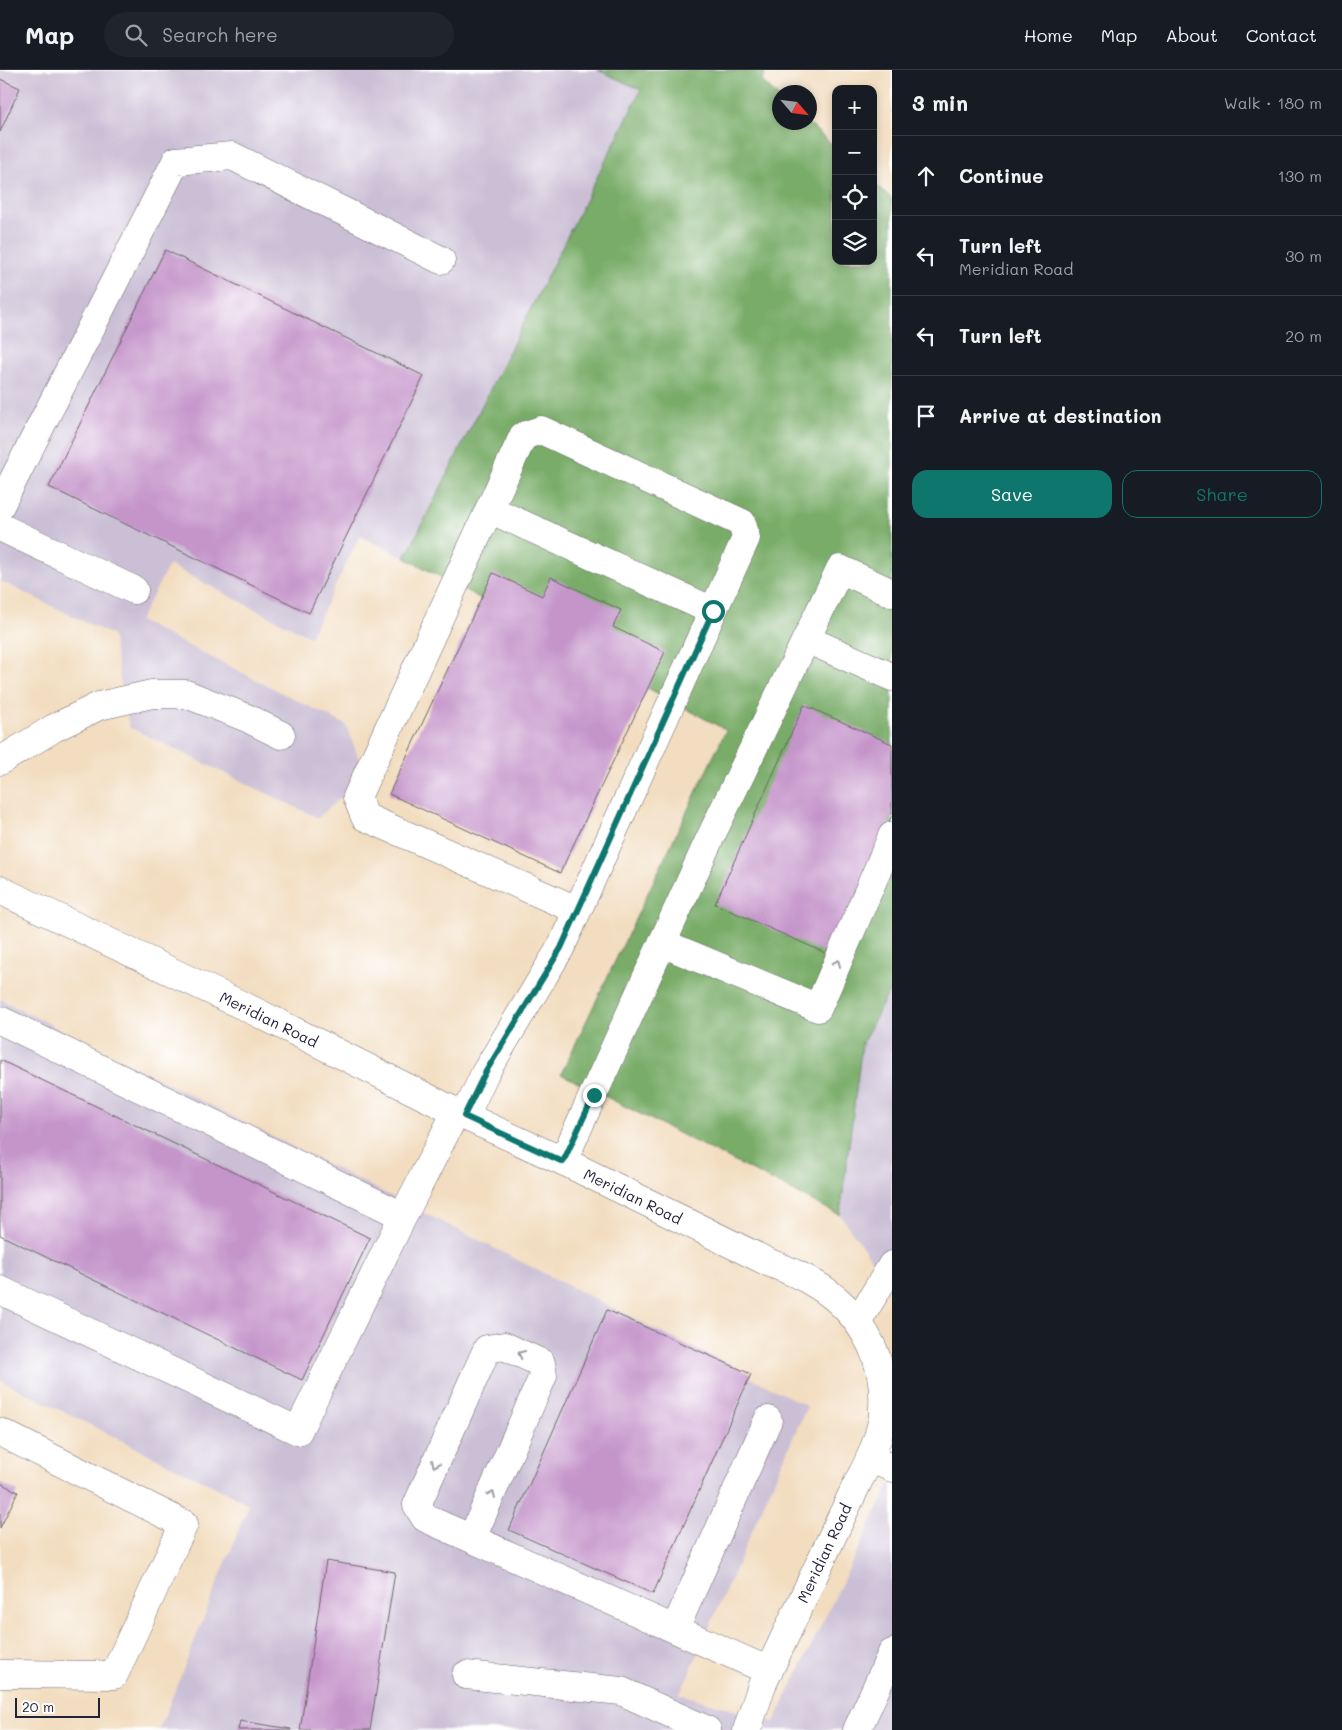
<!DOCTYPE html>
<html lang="en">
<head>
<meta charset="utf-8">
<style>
  :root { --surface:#171b24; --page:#20242c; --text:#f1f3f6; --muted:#9ea1a6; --line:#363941; --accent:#0f766e }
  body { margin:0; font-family:Mali,sans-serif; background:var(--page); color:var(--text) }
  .controls { position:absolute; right:15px; top:15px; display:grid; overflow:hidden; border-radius:10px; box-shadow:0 2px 8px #0003 }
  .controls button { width:45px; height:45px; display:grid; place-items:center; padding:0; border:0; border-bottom:1px solid var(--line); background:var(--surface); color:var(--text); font:25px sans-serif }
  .compass { position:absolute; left:772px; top:15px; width:45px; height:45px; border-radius:50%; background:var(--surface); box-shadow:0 2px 8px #0003; rotate:118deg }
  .scale { position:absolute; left:15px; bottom:12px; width:85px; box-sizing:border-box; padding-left:5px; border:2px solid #22223b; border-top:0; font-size:14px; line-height:18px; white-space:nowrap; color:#22223b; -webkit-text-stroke:4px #fff; paint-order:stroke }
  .stop { position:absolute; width:15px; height:15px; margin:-11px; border:4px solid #0f766e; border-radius:50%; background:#fff }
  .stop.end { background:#0f766e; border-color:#fff; box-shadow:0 1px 5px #0008 }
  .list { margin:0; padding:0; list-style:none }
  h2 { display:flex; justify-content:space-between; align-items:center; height:65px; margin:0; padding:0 20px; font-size:21px }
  h2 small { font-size:16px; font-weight:400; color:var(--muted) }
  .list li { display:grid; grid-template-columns:32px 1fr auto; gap:15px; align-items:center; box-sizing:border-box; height:80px; padding:0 20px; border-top:1px solid var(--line) }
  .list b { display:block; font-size:19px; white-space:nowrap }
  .list p { margin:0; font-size:16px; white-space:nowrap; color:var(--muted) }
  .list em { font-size:16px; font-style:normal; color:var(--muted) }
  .actions { display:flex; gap:10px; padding:15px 20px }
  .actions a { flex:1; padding:11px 0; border:1px solid var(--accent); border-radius:15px; text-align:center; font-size:18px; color:var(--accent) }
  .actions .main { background:var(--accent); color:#fff }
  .icon { flex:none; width:28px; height:28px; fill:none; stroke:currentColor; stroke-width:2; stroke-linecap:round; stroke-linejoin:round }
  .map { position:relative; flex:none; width:892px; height:1660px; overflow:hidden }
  header { display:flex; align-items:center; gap:30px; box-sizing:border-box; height:70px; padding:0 25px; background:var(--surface); border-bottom:1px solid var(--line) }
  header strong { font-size:24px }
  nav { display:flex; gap:28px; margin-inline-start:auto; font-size:18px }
  .search { width:350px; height:45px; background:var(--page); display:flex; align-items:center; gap:12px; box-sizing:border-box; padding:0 18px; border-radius:28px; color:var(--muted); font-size:19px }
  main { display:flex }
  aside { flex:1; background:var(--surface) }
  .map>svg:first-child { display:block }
</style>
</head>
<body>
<header>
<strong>Map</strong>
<div class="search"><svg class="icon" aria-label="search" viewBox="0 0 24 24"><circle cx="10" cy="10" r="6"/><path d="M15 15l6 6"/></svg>Search here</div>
<nav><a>Home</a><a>Map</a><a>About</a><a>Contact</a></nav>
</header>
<main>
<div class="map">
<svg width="892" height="1660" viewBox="0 0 892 1660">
  <rect width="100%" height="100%" fill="#fff"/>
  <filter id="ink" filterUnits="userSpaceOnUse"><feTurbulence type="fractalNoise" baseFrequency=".02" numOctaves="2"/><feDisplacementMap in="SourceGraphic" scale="10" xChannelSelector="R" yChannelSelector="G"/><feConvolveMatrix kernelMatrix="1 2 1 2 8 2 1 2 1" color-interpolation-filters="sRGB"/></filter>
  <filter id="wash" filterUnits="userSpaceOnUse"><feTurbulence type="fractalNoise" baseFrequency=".0096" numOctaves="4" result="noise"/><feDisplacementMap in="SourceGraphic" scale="20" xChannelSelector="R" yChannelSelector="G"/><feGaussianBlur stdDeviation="1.12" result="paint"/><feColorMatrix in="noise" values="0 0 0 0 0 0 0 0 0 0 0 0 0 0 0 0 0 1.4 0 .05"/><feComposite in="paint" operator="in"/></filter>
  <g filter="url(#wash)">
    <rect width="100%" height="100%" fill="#f2ddc0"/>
    <!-- industrial -->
    <path fill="#cbbfd5" d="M0,0h598l43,20 -236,468 -45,-22 -50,101 -141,-72 -30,56 207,104 19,50 -47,43 -189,-91 -17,-92 -112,-54z
      M892,916v302l-52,-73 22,-171z
      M0,929l807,407 -127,288 94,28 118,-242v250h-733l90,-226 -249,-124z"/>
    <!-- forest -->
    <path fill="#78ac68" stroke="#4d6752" d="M598,0h168l-4,11 17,16v25l29,1 28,25v113h37v-79l19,17v787l-30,58 -22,171 -279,-141 165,-344 -321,-172 236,-468z"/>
    <g id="blocks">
      <!-- building -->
      <path fill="#c595ca" d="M0,9l20,9 -20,44z
        M165,180l259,126 -115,237 -260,-126z
        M493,503l49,23 9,-19 70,33 -8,17 52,25 -105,221 -171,-79z
        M804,635l88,39v71l-62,140 -115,-51z
        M0,990l370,178 -68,142 -302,-145z
        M607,1240l144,64 -98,220 -144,-64z
        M0,1413l18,9 -18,36z
        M326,1491l69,11 -25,158h-70z
        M240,1651l51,8v1h-53z"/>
    </g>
  </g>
  <g filter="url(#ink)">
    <use href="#blocks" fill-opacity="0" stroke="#6b636a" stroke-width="1"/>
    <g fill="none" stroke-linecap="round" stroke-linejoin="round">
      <!-- minor casing -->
      <g stroke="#6b636a" stroke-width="29">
        <path id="minor" d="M0,436l176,-345 56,-5 209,104
          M489,439l224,102
          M0,457l134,63
          M806,569l86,38
          M0,691l54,-33 45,-22 53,-12h34l61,24 34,17
          M0,820l254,121 202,101 113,52 201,99c16,6 31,12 45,21 44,26 71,72 68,123 0,7 0,13 -2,19 -5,21 -13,38 -23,56l-96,203 -15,45
          M662,873l156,65 74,-172
          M0,950l403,196
          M465,1046l20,-43 76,-126 185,-409 -4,-15 -201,-93 -18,6 -166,361 8,20 212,93
          M563,1091l147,-323 130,-269 52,24
          M0,1220l298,141 105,-215 53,-104
          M858,1251l34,-56
          M0,1362l184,92 -70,151 -114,-1
          M871,1389l21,9
          M472,1468l71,-162 -2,-13 -37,-17 -17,3 -70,156 8,13 344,153
          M675,1559l93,-209
          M466,1605l155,16 86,39
          M857,1660l35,-77"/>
      </g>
      <!-- minor -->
      <use href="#minor" stroke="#fff" stroke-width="28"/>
    </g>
    <!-- one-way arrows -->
    <defs><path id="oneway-chevron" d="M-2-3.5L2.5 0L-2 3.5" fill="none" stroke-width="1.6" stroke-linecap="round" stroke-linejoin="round" transform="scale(1.25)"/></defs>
    <g stroke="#9c9ca7">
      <use href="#oneway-chevron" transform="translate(837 893) rotate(-67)"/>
      <use href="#oneway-chevron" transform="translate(521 1284) rotate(-155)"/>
      <use href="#oneway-chevron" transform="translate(435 1394) rotate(114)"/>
      <use href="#oneway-chevron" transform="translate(492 1424) rotate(-66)"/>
    </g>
  </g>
  <g fill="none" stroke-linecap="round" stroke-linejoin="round" filter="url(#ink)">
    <!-- route -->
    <path stroke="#0f766e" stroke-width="6" d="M594,1025l-31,67 -99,-46 21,-43 76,-125 152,-337"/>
  </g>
  <g text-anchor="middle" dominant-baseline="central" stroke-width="4" stroke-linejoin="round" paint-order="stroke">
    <!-- street labels -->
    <g font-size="15" fill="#22223b" stroke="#fff">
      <text transform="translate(269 949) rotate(26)">Meridian Road</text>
      <text transform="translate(633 1126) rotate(26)">Meridian Road</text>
      <text transform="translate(824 1483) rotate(-65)">Meridian Road</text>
    </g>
  </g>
</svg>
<div class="controls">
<button>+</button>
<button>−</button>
<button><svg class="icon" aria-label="locate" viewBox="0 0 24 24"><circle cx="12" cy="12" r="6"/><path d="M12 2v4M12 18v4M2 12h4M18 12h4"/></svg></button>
<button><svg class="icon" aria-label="layers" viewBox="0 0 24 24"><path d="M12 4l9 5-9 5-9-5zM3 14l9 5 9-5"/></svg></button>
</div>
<svg class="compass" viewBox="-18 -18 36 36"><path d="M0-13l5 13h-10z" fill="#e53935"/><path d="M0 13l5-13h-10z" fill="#9ea1a6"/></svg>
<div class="scale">20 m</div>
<div class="stop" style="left:713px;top:541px"></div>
<div class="stop end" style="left:594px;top:1025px"></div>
</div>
<aside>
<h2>3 min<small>Walk · 180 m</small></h2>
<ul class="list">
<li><svg class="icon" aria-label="ahead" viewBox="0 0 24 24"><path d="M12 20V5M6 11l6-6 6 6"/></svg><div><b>Continue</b></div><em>130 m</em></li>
<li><svg class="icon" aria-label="left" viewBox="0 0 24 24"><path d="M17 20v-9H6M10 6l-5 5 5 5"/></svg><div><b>Turn left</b><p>Meridian Road</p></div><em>30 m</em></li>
<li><svg class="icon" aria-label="left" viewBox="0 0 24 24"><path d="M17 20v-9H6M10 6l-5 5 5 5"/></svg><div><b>Turn left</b></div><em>20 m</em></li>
<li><svg class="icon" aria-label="arrive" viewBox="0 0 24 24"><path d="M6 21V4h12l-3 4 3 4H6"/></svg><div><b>Arrive at destination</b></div></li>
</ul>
<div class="actions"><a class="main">Save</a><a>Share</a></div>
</aside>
</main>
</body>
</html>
